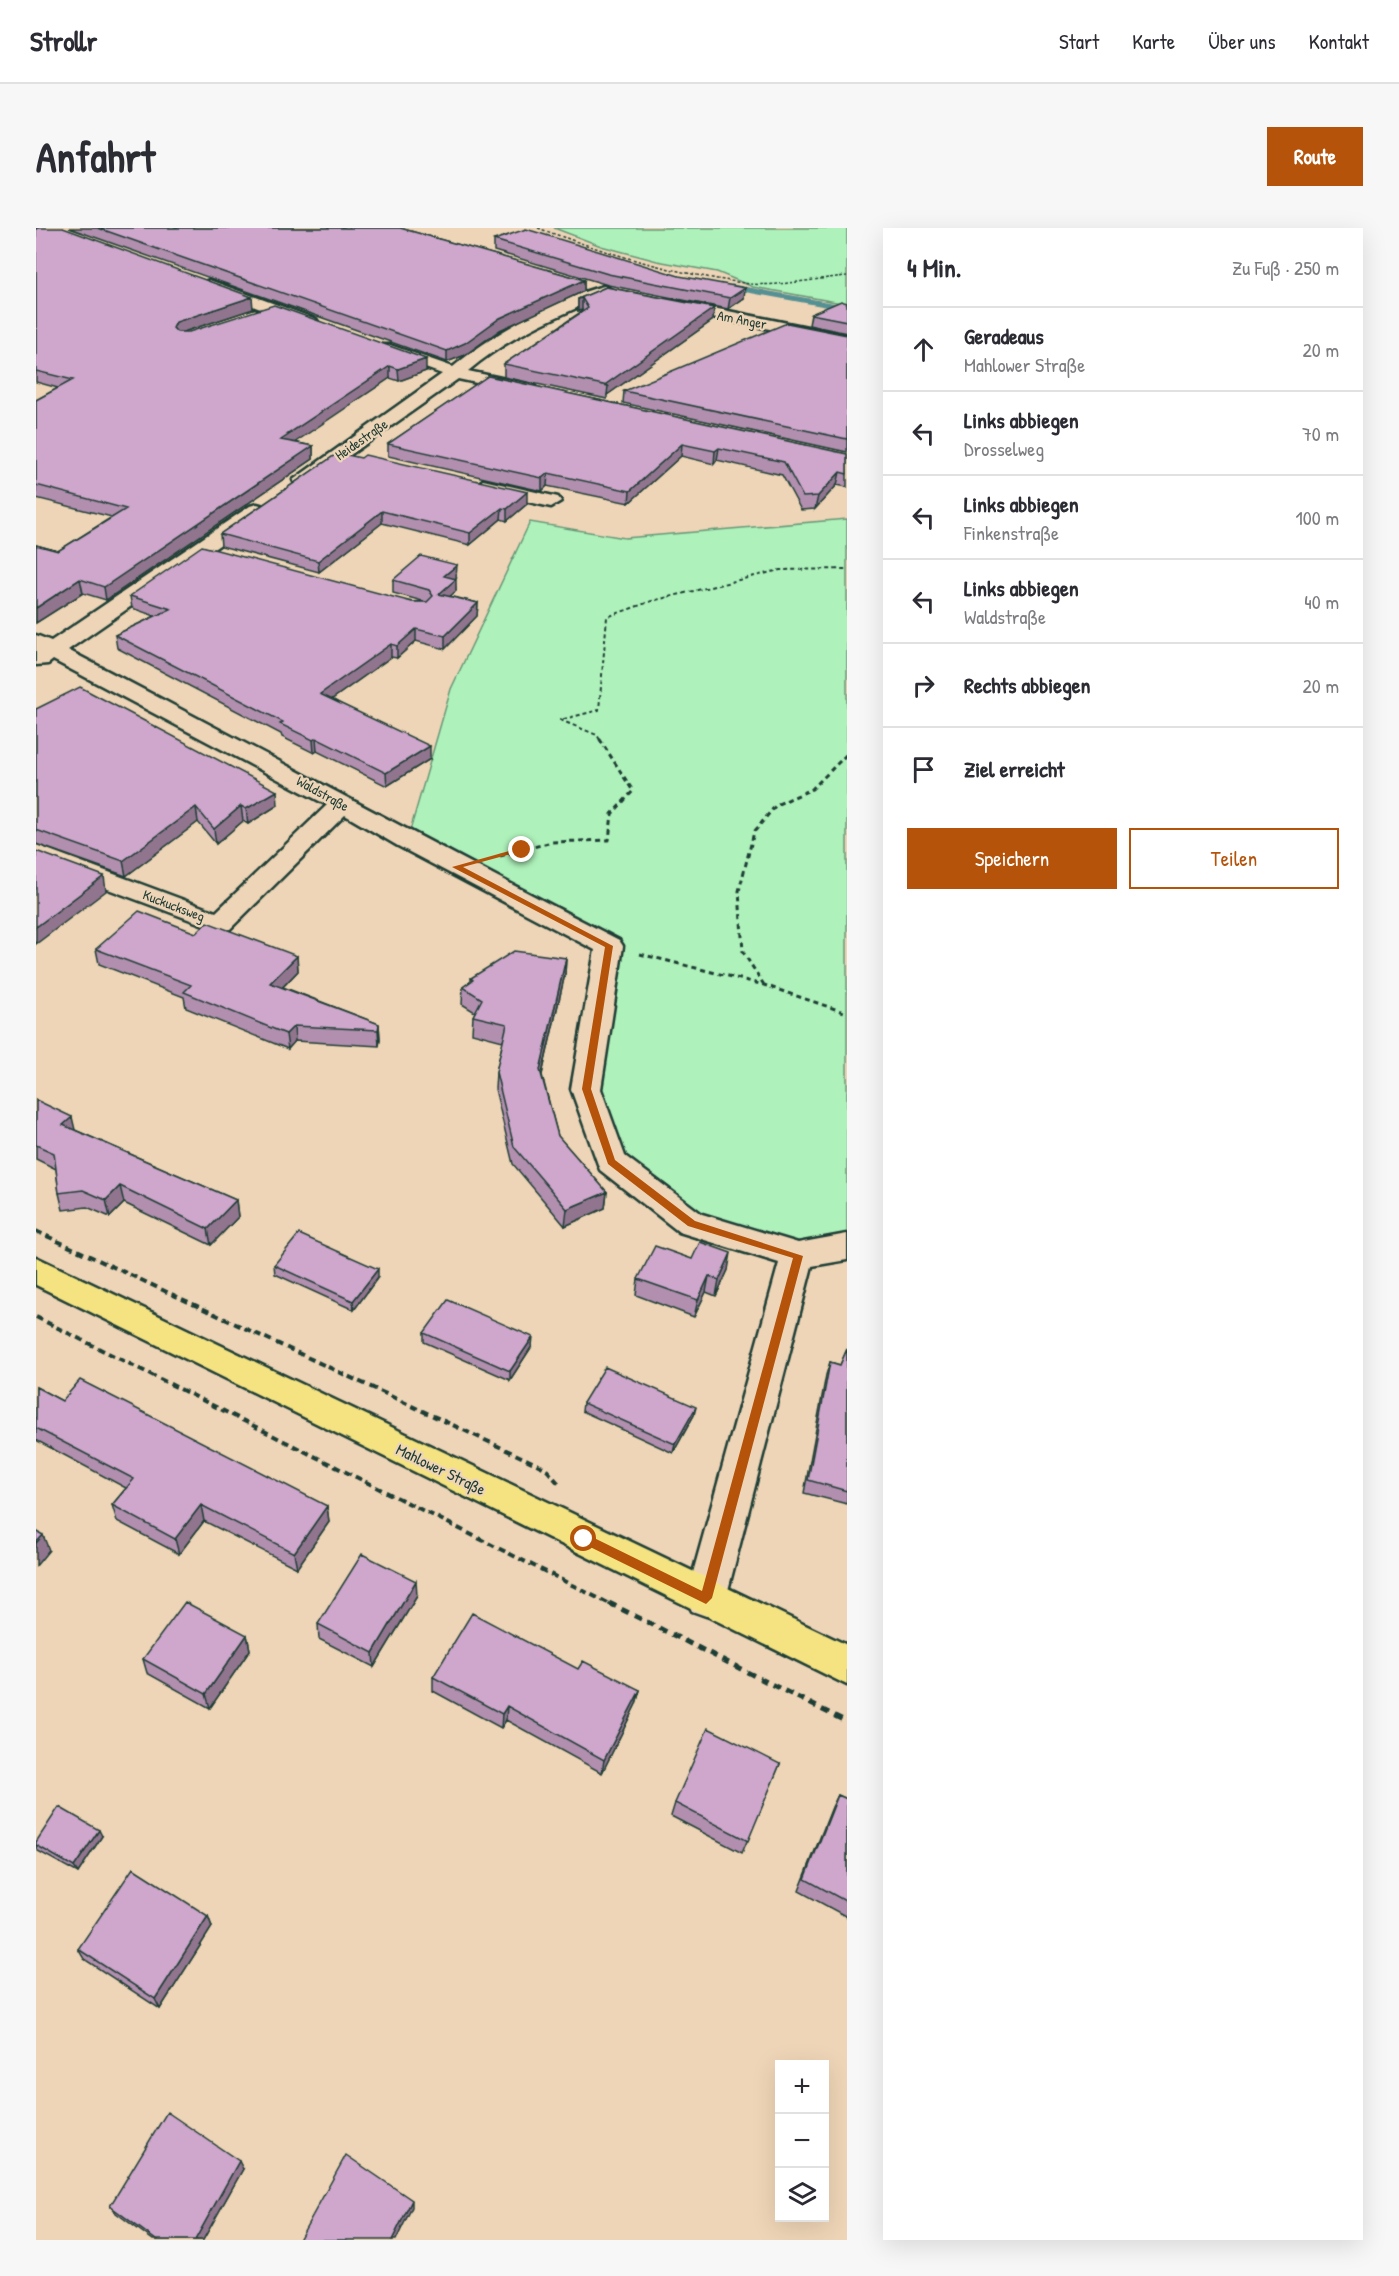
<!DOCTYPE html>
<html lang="de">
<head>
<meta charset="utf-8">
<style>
  :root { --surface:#fff; --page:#f7f7f7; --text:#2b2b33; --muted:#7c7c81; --line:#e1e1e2; --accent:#b45309 }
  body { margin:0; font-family:"Patrick Hand",sans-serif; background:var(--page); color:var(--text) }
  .controls { position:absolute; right:18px; bottom:18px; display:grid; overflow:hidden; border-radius:0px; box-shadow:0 6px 24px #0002 }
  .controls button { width:54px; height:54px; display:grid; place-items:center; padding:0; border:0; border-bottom:2px solid var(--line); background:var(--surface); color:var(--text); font:30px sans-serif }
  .stop { position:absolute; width:18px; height:18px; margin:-14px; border:4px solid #b45309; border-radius:50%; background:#fff }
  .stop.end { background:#b45309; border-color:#fff; box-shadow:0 2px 6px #0008 }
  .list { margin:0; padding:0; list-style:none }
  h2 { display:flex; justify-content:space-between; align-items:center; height:78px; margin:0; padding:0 24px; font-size:26px }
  h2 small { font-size:20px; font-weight:400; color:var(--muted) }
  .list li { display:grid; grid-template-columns:39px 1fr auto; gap:18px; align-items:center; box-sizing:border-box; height:84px; padding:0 24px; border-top:2px solid var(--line) }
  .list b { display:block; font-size:22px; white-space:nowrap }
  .list p { margin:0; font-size:20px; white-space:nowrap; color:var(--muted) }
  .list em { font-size:20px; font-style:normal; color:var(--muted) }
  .actions { display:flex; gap:12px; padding:18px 24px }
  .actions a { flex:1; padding:14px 0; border:2px solid var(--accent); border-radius:0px; text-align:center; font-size:21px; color:var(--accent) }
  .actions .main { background:var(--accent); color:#fff }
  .icon { flex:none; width:33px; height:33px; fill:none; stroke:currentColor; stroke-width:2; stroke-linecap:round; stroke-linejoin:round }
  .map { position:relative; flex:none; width:811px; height:2012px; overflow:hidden; border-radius:0px }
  header { display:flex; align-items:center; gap:36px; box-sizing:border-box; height:84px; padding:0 30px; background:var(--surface); border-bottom:2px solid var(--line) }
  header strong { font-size:28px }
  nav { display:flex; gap:33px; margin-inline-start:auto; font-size:21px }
  .intro { display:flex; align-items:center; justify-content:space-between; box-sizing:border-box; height:144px; padding:0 36px }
  h1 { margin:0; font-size:42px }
  .button { padding:15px 27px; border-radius:0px; background:var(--accent); color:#fff; font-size:21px; font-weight:700 }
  main { display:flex; gap:36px; padding:0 36px }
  aside { flex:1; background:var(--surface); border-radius:0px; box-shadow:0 6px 24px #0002 }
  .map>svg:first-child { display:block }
</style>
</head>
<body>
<header>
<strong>Strollr</strong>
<nav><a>Start</a><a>Karte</a><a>Über uns</a><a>Kontakt</a></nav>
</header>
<div class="intro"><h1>Anfahrt</h1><a class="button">Route</a></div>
<main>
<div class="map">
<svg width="811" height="2012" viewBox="0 0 811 2012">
  <rect width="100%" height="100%" fill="#efd5b7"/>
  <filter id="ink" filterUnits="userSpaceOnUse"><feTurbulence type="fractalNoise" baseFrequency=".0167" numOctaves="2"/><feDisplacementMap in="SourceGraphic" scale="12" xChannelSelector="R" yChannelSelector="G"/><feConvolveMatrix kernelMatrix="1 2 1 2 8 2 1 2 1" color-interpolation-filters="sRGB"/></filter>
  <g filter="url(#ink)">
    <!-- green -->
    <path fill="#aef1ba" stroke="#669777" stroke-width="1.5" d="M518,0h293v76l-94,-17 -36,-15 -60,-11 -56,-15z
      M811,291v728l-49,9 -107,-33 -80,-61 -25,-73 23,-143 -202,-105 44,-152 79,-167 95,16z"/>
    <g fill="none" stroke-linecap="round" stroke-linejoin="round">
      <!-- stream -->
      <path stroke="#549093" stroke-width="5" d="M696,59l115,21"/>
      <!-- minor casing -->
      <g stroke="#1f3d34" stroke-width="5">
        <path id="minor" d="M173,52l107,39 2,3 -8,5 -6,-2 -100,-37 -3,-3 3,-3z
          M568,58l5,2 3,3 -3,3c-49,21 -100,42 -141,77l66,14 3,4 -3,4 -6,1 -70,-15 -149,105h-14l-2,-4 149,-106 -64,-23 -2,-3 2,-3h12l63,22c38,-32 103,-69 151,-81z
          M633,71l178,36v10l-183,-38 -3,-3z
          M447,252l75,17 3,4 -10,6 -75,-17 -2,-4z
          M221,276l7,2 3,4 -3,4 -196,136c184,96 366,195 551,290l4,6 -22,143 24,67 77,58 96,29 49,-9v26l-35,6 -86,332 -6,13 -14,5 -14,-5 -6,-13 93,-335 -100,-31 -79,-62 -29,-81 24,-139 -197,-104 -53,-31 -115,114 -10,2 -184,-69v-17l180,67 111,-107 -274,-145 -5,4 -12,1v-30l15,6 199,-135z"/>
      </g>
      <!-- major casing -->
      <g stroke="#1f3d34" stroke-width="5">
        <path id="major" d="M0,1029l811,388v40l-811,-400z"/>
      </g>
      <!-- path-far4 -->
      <path stroke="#1f3d34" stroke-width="1.5" stroke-dasharray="3 2" stroke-linecap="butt" d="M502,0c68,25 140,47 213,56 26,3 69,-6 96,-8"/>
      <!-- path-far3 -->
      <path stroke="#1f3d34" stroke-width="2" stroke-dasharray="4 3" stroke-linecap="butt" d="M564,512l-3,-5 -37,-15 39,-10 8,-93 45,-16 128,-31 67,-1"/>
      <!-- path-far2 -->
      <path stroke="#1f3d34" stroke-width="3" stroke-dasharray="5 4" stroke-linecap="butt" d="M464,628l52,-14 57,-2 3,-26 21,-23 -34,-53
        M604,726l124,31 83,28
        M728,757l-21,-33 -4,-61 15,-59 22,-27 36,-16 35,-35"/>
      <!-- path-far1 -->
      <path stroke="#1f3d34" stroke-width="4" stroke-dasharray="7 4.5" stroke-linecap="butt" d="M0,1003l509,237 15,17
        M0,1089l576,288"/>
      <!-- path -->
      <path stroke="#1f3d34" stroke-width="5" stroke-dasharray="8 6" stroke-linecap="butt" d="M573,1375l238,119"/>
      <!-- minor -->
      <use href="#minor" fill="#efd5b7" fill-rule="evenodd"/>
      <!-- major -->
      <use href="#major" fill="#f5e382" fill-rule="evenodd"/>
    </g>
    <!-- wall -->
    <path fill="#b28faf" stroke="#1f3d34" stroke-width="1.5" d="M0,0l217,81 -71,23 244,39 -27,10 -9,-3 -96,64 19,4v13l-207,141 -23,-7 -47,30v-78l22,6 54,-34 -76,-19v-98l22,-12 -22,-6z
      M33,0h331l184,52v11l-84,39 -35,25 -18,7z
      M458,12l250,58 -16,11 -120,-24 -114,-34z
      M570,59l108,21 -1,12 -106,75v4l-103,-22v-13l78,-53v-1l-4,1v-12z
      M811,75v30l-38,-8 2,-11z
      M811,107v117l-224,-49 1,-12z
      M452,148l359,78v33l-10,-2 -22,24 -14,1 -19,-35 -65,-15 -3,4 -33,-8 -52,47 -82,-17 -5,5 -154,-35v-12z
      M302,225l189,51 -20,17 -6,-2 -31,26 -88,-22 -63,49 -98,-26 -1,-12z
      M420,350l-1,1 1,12 -6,5 28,7 -1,13 -32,33 -29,-8 -19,17 -6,-1 -59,42 98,60 -43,27 -70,-35 -3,2 -32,-16 -1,-3 -164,-86 -2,-13 40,-19 -23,-8 -2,-12 296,6 -33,-9v-13z
      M0,481l242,96 -30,19 -5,-3 -27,23 -18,-22 -72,54 -90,-32z
      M160,705l101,23 1,15 -15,16 96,37 1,16 -1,6 -84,-5 -7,8 -102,-41 -2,-11 -85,-33 -3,-15z
      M530,730l-1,16 -23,101 16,61 49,56 -2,16 -40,18 -52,-62 -18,-75 1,-17 7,-31 -31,-8 1,-17 2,-4 -13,-8 1,-17 8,-6v-3z
      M0,872l39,30 161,70 2,17 -27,28 -87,-42 -14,14 -23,-10 -24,3 -4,-17 -3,-24 -20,-10z
      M656,1031l36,11 -12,26 -10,-4 -12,25 -58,-22 2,-16z
      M238,1037l104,12 -24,33 -79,-36z
      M388,1105l108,13 -22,34 -86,-38z
      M811,1121v155l-43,-11 22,-118 4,-13 10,3z
      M0,1159l26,14 265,105 2,16 -32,46 -93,-47 -25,33 -62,-33 -5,-16 14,-17 -90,-48z
      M547,1175l111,12 -21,38 -91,-42z
      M381,1368l-43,71 -55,-28 -1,-15z
      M211,1407l3,15 -40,58 -63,-35 -4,-14z
      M542,1441l62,21 -4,14 -34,69 -96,-53 -5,8 -68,-37v-14z
      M744,1536l-38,89 -71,-37 4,-13z
      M802,1567l9,4v118l-48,-26 33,-84z
      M66,1608l-24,37 -40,-22 -2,-4v-5z
      M172,1688l4,11 -52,82 -76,-50 -6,-10z
      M207,1941l-40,71h-50l-37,-27 -6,-7z"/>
    <!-- shaded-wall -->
    <path fill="#91748f" stroke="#1f3d34" stroke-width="1.5" d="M548,52v11l-84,39 -35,25 -18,7v-11l53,-33z
      M709,60l-1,10 -16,11 2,-11z
      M216,69l1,12 -76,25 -4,-6 3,-6z
      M546,70v12l-4,1v-12z
      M678,80l-1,12 -106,75 1,-9 -2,-2z
      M390,131v12l-27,10 -1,-12z
      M354,138v12l-99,67 -10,-5 7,-6z
      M646,216l-1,12 -52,47 1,-12z
      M277,218v13l-207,141 -2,-13z
      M683,220l-2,12 -3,4 1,-13z
      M804,244l-3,13 -22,24 3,-13z
      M512,245l-1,13 -5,5v-13z
      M491,264v12l-20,17v-12z
      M466,280l-1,11 -31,26v-12z
      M346,283v12l-63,49 -1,-11z
      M421,337l-1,13 -12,10v-12z
      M44,351l3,14 -47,30v-15z
      M420,351v12l-17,15v-12z
      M442,375l-1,13 -32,33v-13z
      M380,401v12l-19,17v-12z
      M355,416v13l-70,50 -1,-13z
      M280,510l1,13 -3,2 -1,-13z
      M394,518v13l-43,27 -1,-13z
      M241,563l1,14 -30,19 -2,-15z
      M205,578l2,15 -27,23 -2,-15z
      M160,579l2,15 -72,54 -3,-15z
      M68,648l2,15 -70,53v-17z
      M261,728l1,15 -26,27 -2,-15z
      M530,730l-1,16 -26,113 1,-17z
      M343,796l1,16 -1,6 -1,-16z
      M258,798l1,15 -7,8 -2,-15z
      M36,889l4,17 -13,-9z
      M84,958l4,17 -14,14 -4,-17z
      M571,964l-2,16 -40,18 2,-17z
      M200,972l2,17 -27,28 -3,-16z
      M695,1025l-3,17 -12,26 3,-16z
      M342,1041v8l-24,33 -1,-9z
      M673,1048l-3,16 -12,25 4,-17z
      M497,1109l-1,9 -22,34v-9z
      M660,1179l-2,8 -21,38 2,-9z
      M165,1277l3,16 -25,33 -4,-15z
      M291,1278l2,16 -32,46 -3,-15z
      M7,1307l6,15 -13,16v-23z
      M380,1353l1,15 -43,71 -1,-14z
      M211,1407l3,15 -40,58 -4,-14z
      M604,1462l-4,14 -34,69 2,-13z
      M471,1478l-1,14 -5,8 1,-14z
      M63,1602l3,6 -24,37 -4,-6z
      M172,1688l4,11 -52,82 -5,-10z
      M203,1933l4,8 -40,71h-8z
      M376,1972v7l-16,33h-4z"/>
    <!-- building -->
    <path fill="#cfa6cc" stroke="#1f3d34" stroke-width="1.5" d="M0,0h27l189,69 -76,25 -3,6 4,4h12l85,-27 152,54 -28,10 -8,-3 -102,68h2l-9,6 32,6 -209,141 -24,-8 -44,29v-63l22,6 68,-42 -90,-24v-85l37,-20 -37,-9z
      M62,0h302l184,52 -84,38 -35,25 -18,8z
      M490,1l153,47 66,12 -15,10 -122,-24 -114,-34z
      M570,59l108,21 -108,76 2,2 -104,-22 84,-56 -6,-10 -4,1z
      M805,73l6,2v18l-36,-7z
      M751,95l60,12v104l-223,-48z
      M452,148l359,78v20l-7,-2 -22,24 -15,1 -19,-35 -65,-14 -4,3 -33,-7 -52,47 -82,-18 -6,5 -154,-34z
      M302,225l23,5 4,-3 162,37 -20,17 -5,-1 -32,25 -88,-22 -64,50 -98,-27z
      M166,318l210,56h15l6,-6 -4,-6 -36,-10 28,-24 36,9 -13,11 12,3 -17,15 39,9 -33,33 -29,-7 -19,17 -6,-2 -71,50 110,52 -44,27 -70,-35 -3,2 -33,-16 3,-2 -168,-87 56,-26 -41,-13z
      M44,459l197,104 -31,18 -5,-3 -27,23 -18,-22 -73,54 -87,-31v-121z
      M0,623l68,25 -68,51z
      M103,683l57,22 11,-11 90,34 -27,27 109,41 -1,6 -84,-4 -8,8 -102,-42 7,-7 -95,-36z
      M478,723l52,7 -26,112 18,66 49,56 -40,17 -53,-62 -18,-75 11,-48 -34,-8 9,-17 -19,-12 10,-7 -2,-2z
      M0,872l36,17 -9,8 173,75 -28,29 -88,-43 -14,14 -23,-10 -24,3 -5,-40 -18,-8z
      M263,1006l79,35 -25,32 -79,-36z
      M664,1014l31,11 -12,27 -10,-4 -11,24 -60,-21 17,-33 37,13z
      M412,1072l85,37 -23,34 -86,-38z
      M811,1121v142l-39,-11 22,-118 10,3z
      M569,1139l91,40 -21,37 -92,-41z
      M44,1152l247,126 -33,47 -93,-48 -26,34 -63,-34 22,-26 -98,-51v-41l26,14z
      M0,1303l7,4 -7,8z
      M326,1326l54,27 -43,72 -55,-29z
      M149,1374l62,33 -41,59 -63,-35z
      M436,1385l106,56 5,-8 57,29 -36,70 -97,-54 -5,8 -69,-37z
      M672,1500l72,36 -32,77 -73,-38z
      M802,1567l9,4v103l-42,-23z
      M23,1579l40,23 -25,37 -38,-22v-3z
      M97,1640l75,48 -53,83 -77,-50z
      M131,1884l72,49 -44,79h-39l-46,-34z
      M310,1927l66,45 -20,40h-93z"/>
  </g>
  <!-- route -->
  <path fill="#b45309" d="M484,620l6,2 -63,17 150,79 -22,143 24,71 80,61 108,35 -91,342 -6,6 -126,-62 -1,-3 5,-5 4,1 114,56 91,-333 -105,-32 -80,-62 -26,-75 23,-142 -153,-80z"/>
  <g text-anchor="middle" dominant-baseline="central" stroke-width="4.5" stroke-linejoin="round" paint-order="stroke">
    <!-- far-street labels -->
    <g font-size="14" fill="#1f3d34" stroke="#efd5b7">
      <text transform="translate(706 91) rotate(11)">Am Anger</text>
      <text transform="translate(325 211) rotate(-35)">Heidestraße</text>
      <text transform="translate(287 565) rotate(29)">Waldstraße</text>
      <text transform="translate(138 677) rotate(21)">Kuckucksweg</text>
    </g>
    <!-- street labels -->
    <g font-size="16" fill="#1f3d34" stroke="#efd5b7">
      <text transform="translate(405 1241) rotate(26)">Mahlower Straße</text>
    </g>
  </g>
</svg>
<div class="controls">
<button>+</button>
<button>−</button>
<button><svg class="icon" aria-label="layers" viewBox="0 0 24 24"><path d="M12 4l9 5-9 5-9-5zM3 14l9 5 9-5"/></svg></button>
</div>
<div class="stop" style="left:548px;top:1311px"></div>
<div class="stop end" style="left:486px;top:622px"></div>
</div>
<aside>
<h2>4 Min.<small>Zu Fuß · 250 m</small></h2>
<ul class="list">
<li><svg class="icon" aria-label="ahead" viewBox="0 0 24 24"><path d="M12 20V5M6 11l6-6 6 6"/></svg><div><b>Geradeaus</b><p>Mahlower Straße</p></div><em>20 m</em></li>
<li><svg class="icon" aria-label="left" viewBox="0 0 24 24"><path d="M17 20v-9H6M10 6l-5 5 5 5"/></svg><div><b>Links abbiegen</b><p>Drosselweg</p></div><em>70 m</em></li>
<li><svg class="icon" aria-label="left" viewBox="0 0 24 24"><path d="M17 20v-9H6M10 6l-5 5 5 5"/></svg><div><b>Links abbiegen</b><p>Finkenstraße</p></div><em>100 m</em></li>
<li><svg class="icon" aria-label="left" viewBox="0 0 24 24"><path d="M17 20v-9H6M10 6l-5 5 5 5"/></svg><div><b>Links abbiegen</b><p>Waldstraße</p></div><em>40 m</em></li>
<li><svg class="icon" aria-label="right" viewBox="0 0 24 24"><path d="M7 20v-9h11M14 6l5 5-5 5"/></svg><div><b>Rechts abbiegen</b></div><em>20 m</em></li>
<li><svg class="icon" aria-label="arrive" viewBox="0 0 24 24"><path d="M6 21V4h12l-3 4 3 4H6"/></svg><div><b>Ziel erreicht</b></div></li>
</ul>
<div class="actions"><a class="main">Speichern</a><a>Teilen</a></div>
</aside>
</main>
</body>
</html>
